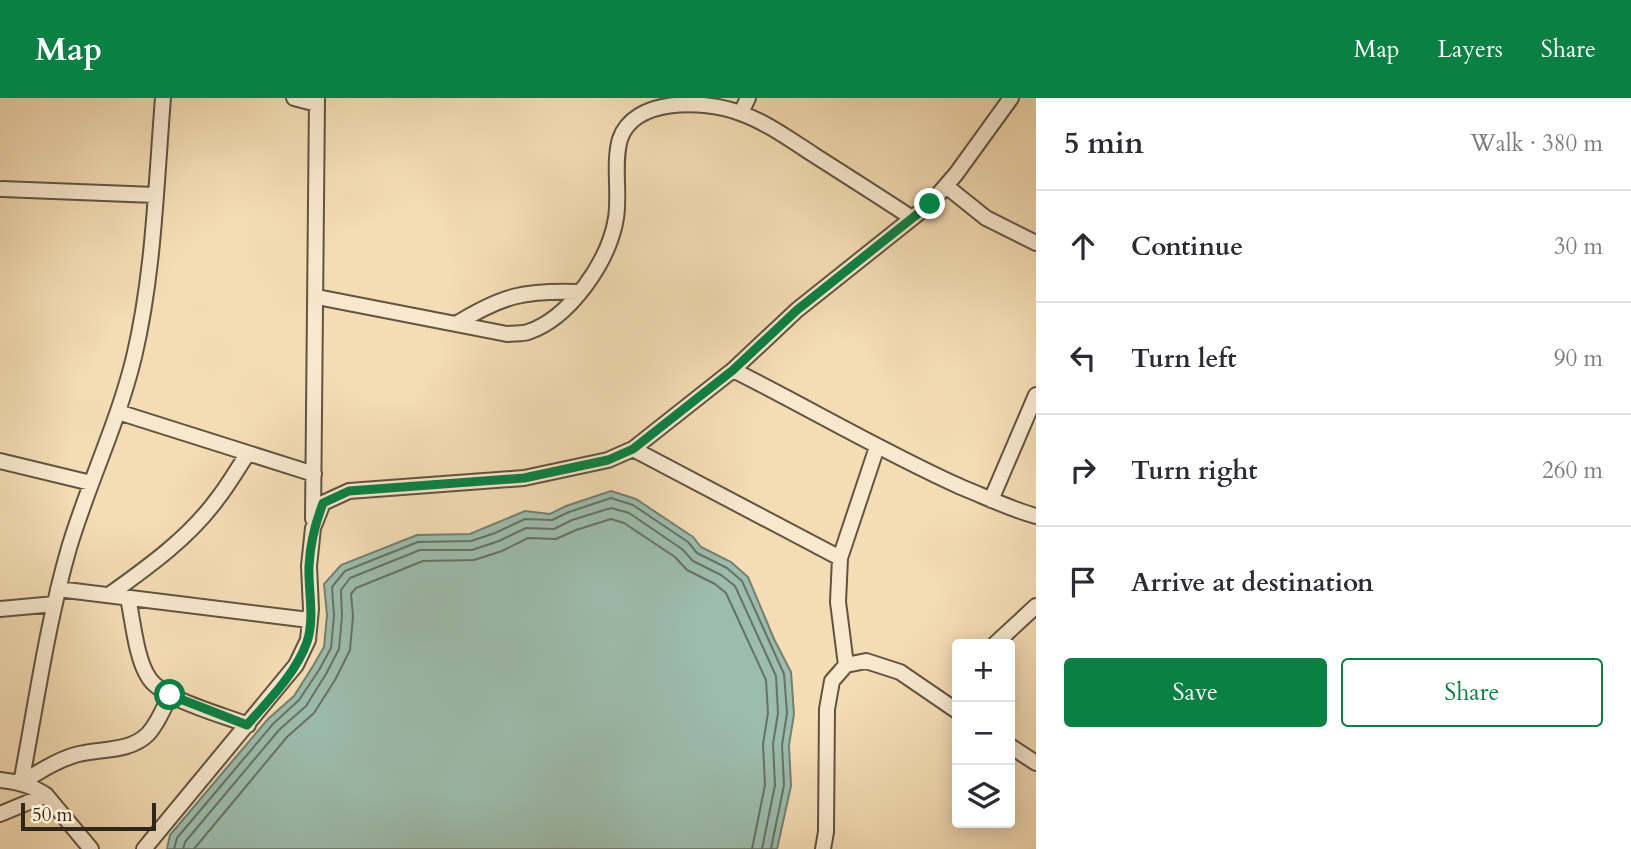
<!DOCTYPE html>
<html lang="en">
<head>
<meta charset="utf-8">
<style>
  :root { --surface:#fff; --page:#f2f2f3; --text:#2b2b33; --muted:#7c7c81; --line:#e1e1e2; --accent:#0b8043 }
  body { margin:0; font-family:Cardo,serif; background:var(--page); color:var(--text) }
  .controls { position:absolute; right:21px; bottom:21px; display:grid; overflow:hidden; border-radius:7px; box-shadow:0 4px 18px #0003 }
  .controls button { width:63px; height:63px; display:grid; place-items:center; padding:0; border:0; border-bottom:2px solid var(--line); background:var(--surface); color:var(--text); font:35px sans-serif }
  .scale { position:absolute; left:21px; bottom:18px; width:135px; box-sizing:border-box; padding-left:7px; border:4px solid #30271b; border-top:0; font-size:19px; line-height:24px; white-space:nowrap; color:#30271b; -webkit-text-stroke:5px #f8e8ce; paint-order:stroke }
  .stop { position:absolute; width:21px; height:21px; margin:-16px; border:5px solid #0b8043; border-radius:50%; background:#fff }
  .stop.end { background:#0b8043; border-color:#fff; box-shadow:0 2px 7px #0008 }
  .list { margin:0; padding:0; list-style:none }
  h2 { display:flex; justify-content:space-between; align-items:center; height:91px; margin:0; padding:0 28px; font-size:30px }
  h2 small { font-size:23px; font-weight:400; color:var(--muted) }
  .list li { display:grid; grid-template-columns:46px 1fr auto; gap:21px; align-items:center; box-sizing:border-box; height:112px; padding:0 28px; border-top:2px solid var(--line) }
  .list b { display:block; font-size:26px; white-space:nowrap }
  .list em { font-size:23px; font-style:normal; color:var(--muted) }
  .actions { display:flex; gap:14px; padding:21px 28px }
  .actions a { flex:1; padding:16px 0; border:2px solid var(--accent); border-radius:7px; text-align:center; font-size:24px; color:var(--accent) }
  .actions .main { background:var(--accent); color:#fff }
  .icon { flex:none; width:38px; height:38px; fill:none; stroke:currentColor; stroke-width:2; stroke-linecap:round; stroke-linejoin:round }
  .map { position:relative; flex:none; width:1036px; height:751px; overflow:hidden }
  header { display:flex; align-items:center; gap:42px; box-sizing:border-box; height:98px; padding:0 35px; background:var(--accent); color:#fff }
  header strong { font-size:33px }
  nav { display:flex; gap:38px; margin-inline-start:auto; font-size:24px }
  main { display:flex }
  aside { flex:1; background:var(--surface) }
  .map>svg:first-child { display:block }
</style>
</head>
<body>
<header>
<strong>Map</strong>
<nav><a>Map</a><a>Layers</a><a>Share</a></nav>
</header>
<main>
<div class="map">
<svg width="1036" height="751" viewBox="0 0 1036 751">
  <rect width="100%" height="100%" fill="#f4dcb4"/>
  <filter id="stains"><feTurbulence type="fractalNoise" baseFrequency=".00286" numOctaves="4"/><feColorMatrix values="0 0 0 0 .2 0 0 0 0 .09 0 0 0 0 .02 0 0 0 .5 -.17"/></filter>
  <radialGradient id="worn" r=".72"><stop offset=".6" stop-color="#630" stop-opacity="0"/><stop offset="1" stop-color="#630" stop-opacity=".3"/></radialGradient>
  <!-- water -->
  <path fill="#9cbcac" stroke="#718072" stroke-width="2" d="M611,393l25,8 57,38 8,10 30,15 17,15 26,62 17,33 3,42 -5,31 2,41 -14,63h-610l3,-14 98,-116 26,-23 19,-30 11,-19 3,-32 -3,-31 17,-19 76,-30 53,-1 55,-23 25,3 16,-8z"/>
  <g fill="none" stroke-linecap="round" stroke-linejoin="round">
    <!-- shore -->
    <path stroke="#667264" stroke-width="2" d="M174,751l3,-11 96,-114 26,-24 20,-30 12,-22 3,-33 -2,-28 13,-16 73,-29 53,-1 24,-8 30,-14 27,1 17,-8 42,-14 22,7 55,37 9,11 30,15 15,13 42,93 3,39 -5,32 2,40 -13,64
      M183,751l2,-7 94,-112 27,-24 20,-32 13,-25 3,-33 -1,-26 9,-12 70,-28h52l27,-9 27,-13 28,1 18,-9 39,-12 18,5 53,36 11,12 28,14 14,11 41,90 2,37 -5,31 2,41 -13,64
      M194,751l93,-112 27,-24 21,-33 15,-30 3,-34 -2,-22 5,-6 67,-27 51,-1 28,-9 26,-13 28,1 20,-9 35,-11 13,4 51,34 12,13 28,14 11,9 40,87 2,33 -5,31 2,41 -13,64"/>
    <!-- street casing -->
    <g stroke="#615441" stroke-width="18">
      <path id="street" d="M294,0l23,6
        M741,15l7,-15
        M946,88l40,32 50,25
        M2,91l153,6
        M317,199l190,37c6,-1 15,0 21,-2 42,-14 81,-71 88,-114 4,-26 -3,-54 4,-79 14,-41 82,-40 120,-26 26,9 51,27 74,42 33,21 66,42 98,63
        M456,226c47,-29 69,-34 124,-32
        M733,272c76,38 150,82 228,117 25,10 49,22 75,29
        M118,314l196,62
        M633,351l207,109
        M0,363l91,22
        M991,402l45,-105
        M313,421l4,-421
        M58,491l251,31
        M109,497c39,-28 80,-57 109,-97 11,-14 20,-30 30,-45
        M128,500c5,23 8,61 21,80 13,21 74,37 99,47
        M0,511l55,-5
        M995,546l41,-38
        M846,567l-8,-63 2,-44 37,-111
        M1010,648l26,17
        M0,682c17,2 31,5 46,15l45,54
        M21,685c15,-78 26,-159 48,-235 19,-64 49,-125 65,-191 20,-84 22,-173 29,-259
        M21,685c18,-11 34,-22 54,-28 24,-7 54,-2 73,-21 10,-11 16,-26 22,-39
        M0,716l46,-19
        M144,751l152,-184 12,-25 3,-31 -2,-43 4,-38 10,-25 26,-12 175,-13 84,-18 25,-11 100,-79 64,-60 133,-106 26,-30 55,-76
        M823,751l3,-17 1,-123 5,-28 14,-16 20,-4 34,11 57,39"/>
    </g>
    <!-- street -->
    <use href="#street" stroke="#f8e8ce" stroke-width="14"/>
  </g>
  <g fill="none" stroke-linecap="round" stroke-linejoin="round">
    <!-- route -->
    <path stroke="#0b8043" stroke-width="9" d="M170,597l77,30c22,-25 49,-52 60,-83 8,-24 1,-52 2,-76 1,-22 6,-42 14,-63l26,-12 175,-13 84,-18 25,-11 100,-79 64,-60 133,-106"/>
  </g>
  <rect width="100%" height="100%" filter="url(#stains)"/>
  <rect width="100%" height="100%" fill="url(#worn)"/>
</svg>
<div class="controls">
<button>+</button>
<button>−</button>
<button><svg class="icon" aria-label="layers" viewBox="0 0 24 24"><path d="M12 4l9 5-9 5-9-5zM3 14l9 5 9-5"/></svg></button>
</div>
<div class="scale">50 m</div>
<div class="stop" style="left:170px;top:597px"></div>
<div class="stop end" style="left:930px;top:106px"></div>
</div>
<aside>
<h2>5 min<small>Walk · 380 m</small></h2>
<ul class="list">
<li><svg class="icon" aria-label="ahead" viewBox="0 0 24 24"><path d="M12 20V5M6 11l6-6 6 6"/></svg><div><b>Continue</b></div><em>30 m</em></li>
<li><svg class="icon" aria-label="left" viewBox="0 0 24 24"><path d="M17 20v-9H6M10 6l-5 5 5 5"/></svg><div><b>Turn left</b></div><em>90 m</em></li>
<li><svg class="icon" aria-label="right" viewBox="0 0 24 24"><path d="M7 20v-9h11M14 6l5 5-5 5"/></svg><div><b>Turn right</b></div><em>260 m</em></li>
<li><svg class="icon" aria-label="arrive" viewBox="0 0 24 24"><path d="M6 21V4h12l-3 4 3 4H6"/></svg><div><b>Arrive at destination</b></div></li>
</ul>
<div class="actions"><a class="main">Save</a><a>Share</a></div>
</aside>
</main>
</body>
</html>
